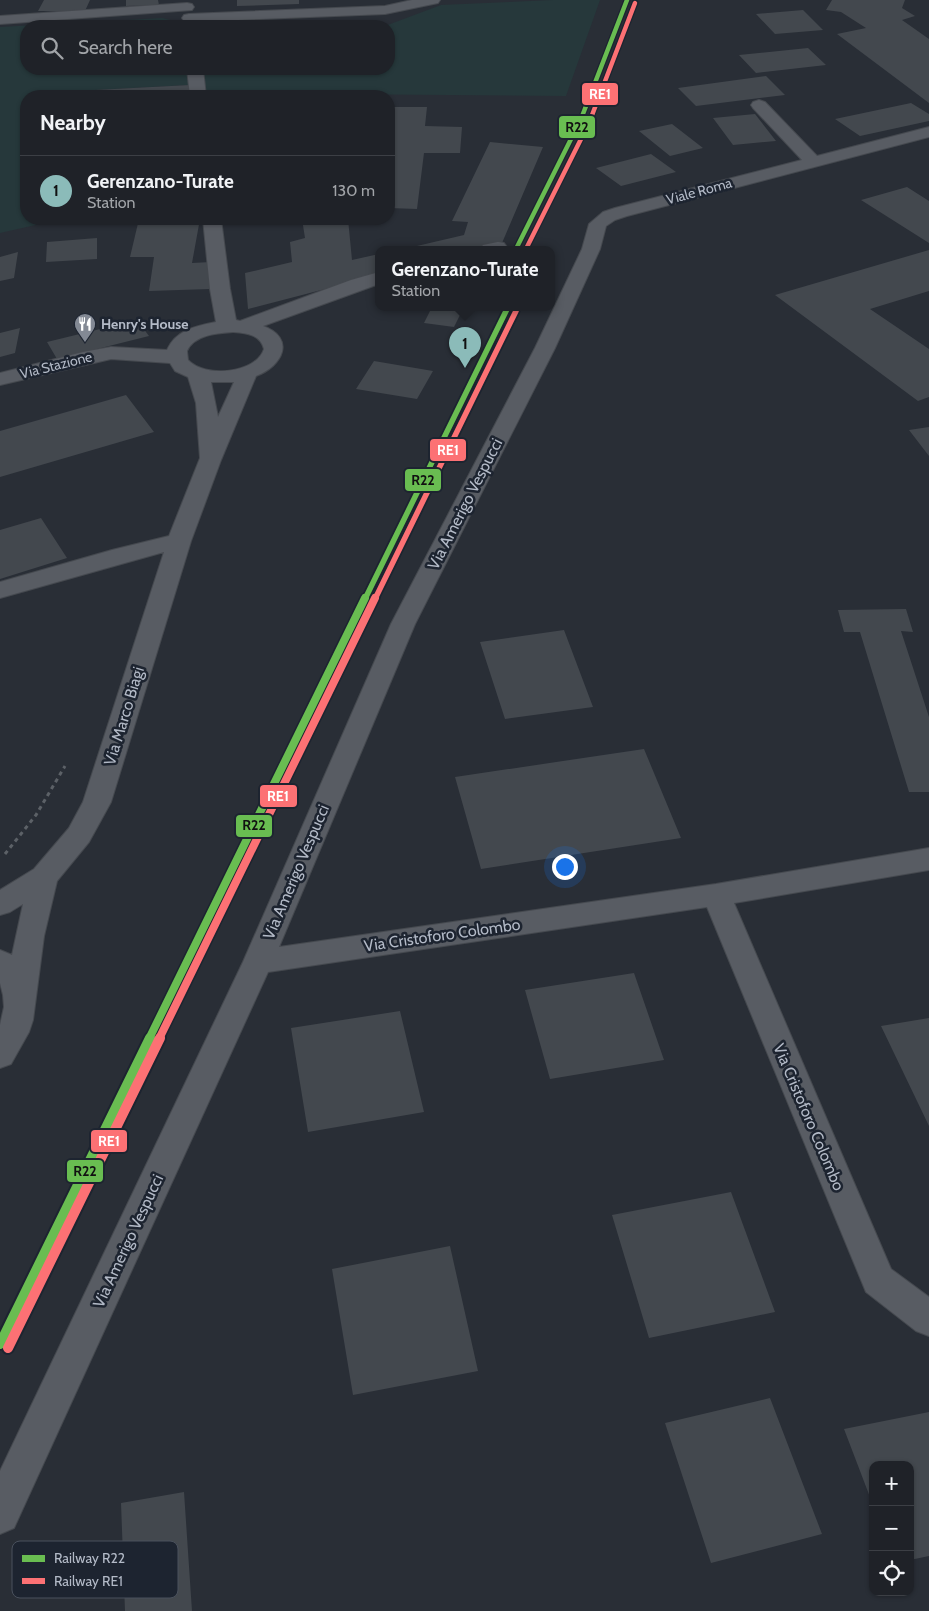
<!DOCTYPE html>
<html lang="en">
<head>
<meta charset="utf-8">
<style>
  :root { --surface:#1f2228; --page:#272a30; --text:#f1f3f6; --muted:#a1a4a8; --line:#3c3f45; --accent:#8bbbb9 }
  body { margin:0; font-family:Cabin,sans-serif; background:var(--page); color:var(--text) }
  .controls { position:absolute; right:15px; bottom:15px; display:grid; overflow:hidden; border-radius:10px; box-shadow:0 1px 4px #0004 }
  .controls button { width:45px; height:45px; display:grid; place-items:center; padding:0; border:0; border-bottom:1px solid var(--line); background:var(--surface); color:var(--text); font:25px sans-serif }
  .you { position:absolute; left:564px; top:866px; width:18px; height:18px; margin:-12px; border:4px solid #fff; border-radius:50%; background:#1a73e8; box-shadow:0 0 0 8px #1a73e833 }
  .badge { display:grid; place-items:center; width:32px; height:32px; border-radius:50%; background:var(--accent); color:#111; font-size:16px; font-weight:700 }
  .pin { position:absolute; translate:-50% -41px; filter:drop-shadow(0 1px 2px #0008) }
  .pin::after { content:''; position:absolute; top:26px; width:18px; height:15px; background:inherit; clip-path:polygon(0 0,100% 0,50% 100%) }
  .popup { position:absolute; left:375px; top:246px; width:180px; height:65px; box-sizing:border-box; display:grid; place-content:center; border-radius:10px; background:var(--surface); filter:drop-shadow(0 1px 4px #0005); font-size:16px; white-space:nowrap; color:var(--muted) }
  .popup b { font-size:19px; color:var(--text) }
  .popup::after { content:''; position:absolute; left:50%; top:100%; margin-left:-10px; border:10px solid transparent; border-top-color:var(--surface) }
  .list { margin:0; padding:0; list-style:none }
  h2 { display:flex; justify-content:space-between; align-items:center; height:65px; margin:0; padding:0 20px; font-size:21px }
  h2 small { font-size:16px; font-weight:400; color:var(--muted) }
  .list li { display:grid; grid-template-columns:32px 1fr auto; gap:15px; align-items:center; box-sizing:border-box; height:70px; padding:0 20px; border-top:1px solid var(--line) }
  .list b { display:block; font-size:19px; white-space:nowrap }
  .list p { margin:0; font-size:16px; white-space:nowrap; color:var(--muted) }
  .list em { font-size:16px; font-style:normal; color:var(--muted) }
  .icon { flex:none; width:28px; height:28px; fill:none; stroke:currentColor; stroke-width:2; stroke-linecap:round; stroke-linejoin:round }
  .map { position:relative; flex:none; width:929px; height:1611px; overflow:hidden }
  .search { position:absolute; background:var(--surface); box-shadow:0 1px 4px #0004; left:20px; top:20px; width:375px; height:55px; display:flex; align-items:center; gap:12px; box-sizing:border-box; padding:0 18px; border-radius:20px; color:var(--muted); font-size:19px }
  .panel { position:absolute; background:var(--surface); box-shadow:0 1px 4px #0004; left:20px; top:90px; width:375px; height:135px; border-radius:20px }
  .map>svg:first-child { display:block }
</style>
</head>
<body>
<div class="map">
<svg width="929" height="1611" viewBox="0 0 929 1611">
  <rect width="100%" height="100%" fill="#292e36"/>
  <!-- green -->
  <path fill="#26383b" d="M553,0h47l-34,96 -363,-3 -2,-24h188v-43h-4l56,-21z
    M162,18l21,5 1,3h-158v43h163l1,16 -114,6 -1,5h-49v123h14v5l-40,9v-206z"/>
  <!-- building -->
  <path fill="#43484e" d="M44,0h46l-5,11h-47z
    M126,0h32l1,5 -33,1z
    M237,0h62v4l-62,2z
    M832,0h73l-3,8 13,8 -13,4 27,19v64l-92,-69 29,-6 -25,-16 -15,-2z
    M803,10l20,20 -48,4 -19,-20z
    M808,48l18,17 -70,8 -17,-18z
    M766,76l19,19 -89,11 -18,-18z
    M190,85l1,11h-116l1,-5z
    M911,103l18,11v7l-69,15 -25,-17z
    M389,107h38l-2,19 37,1 -2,26h-36l-7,56 -28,-1z
    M755,114l21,27 -43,4 -20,-27z
    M672,124l31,24 -33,8 -31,-25z
    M490,142l53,5 -41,96 -23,6h-75l60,-14 4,-13 -16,-1z
    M651,154l25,18 -55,14 -25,-18z
    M907,187l22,14v42l-68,-43z
    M139,219h61l-8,44 19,-1 -1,27 -61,2 5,-34h-24z
    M302,219h46l4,41 27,-6v21l-131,34 -3,-36 47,-11 -2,-20 15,-4z
    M97,238v21l-51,3 1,-20z
    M929,250v41l-59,18 59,40v48l-11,4 -143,-106z
    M18,252l-4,26 -14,3v-24z
    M432,307h32l-10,20 -30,-4z
    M137,320l12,16 -92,23 -10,-17z
    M20,328l-5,25 -15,4v-24z
    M374,361l59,10 -16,28 -61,-10z
    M126,395l28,37 -154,45v-46z
    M929,427v29l-20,-26z
    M41,518l26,40 -67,21v-49z
    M906,609l7,23 -12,-1 28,86v75h-20l-49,-160h-16l-6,-22z
    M564,630l29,77 -88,12 -25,-77z
    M644,749l37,89 -200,31 -26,-92z
    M634,973l30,87 -114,19 -25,-89z
    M400,1011l24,101 -116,20 -17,-104z
    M929,1018v108l-48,-100z
    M731,1192l44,120 -126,26 -37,-123z
    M450,1246l28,125 -125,24 -21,-126z
    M770,1398l52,136 -111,29 -46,-140z
    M929,1412v144l-19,4v-95h-37v40l-29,-76z
    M184,1492l8,119h-67l-4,-108z"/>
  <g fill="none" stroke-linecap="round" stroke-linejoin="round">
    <!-- minor casing -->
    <g stroke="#45494f" stroke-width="2">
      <path id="minor" d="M412,0h28l-2,3 -53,11 -196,8 -5,-1 -2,-3 2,-3 5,-1 196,-8z
        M187,3l5,1 2,3 -2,3 -192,14v-8z
        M187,69h16l3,27h-16z
        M759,100l6,2 52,54 112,-29v10l-302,79 -12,4 -9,6 -6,23 -45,99 -140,276 -136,323 437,-63 213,-36v22l-195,33 157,366 38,28v39l-13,-5 -50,-39 -159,-385 -439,65 -254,556 -14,6v-63l243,-509 148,-338 144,-276 47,-99 7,-25 14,-12 12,-4 187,-48 -49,-52 -2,-3 2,-3z
        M203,219h18l9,70 6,31 4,1 111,-41 28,-8v12l-116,42c33,12 20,40 -7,50l-35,84 -30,81 -80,261 -22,40 -32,39 -13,55 -11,84 -4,12 -18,32 -11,4v-43l4,-18 -1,-12 -3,-12v-33l12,5 11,-51 -13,8 -10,3v-25l34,-21 35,-41 14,-26 81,-250 -164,46v-16l112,-32 57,-14 31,-78 -4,-55 -8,-26 -13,-6 -5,-8 -59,-4 -111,26v-12l83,-21 28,-5 56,3c9,-20 29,-24 49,-28l-6,-33zM233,332c13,1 27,2 31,17 -8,25 -60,29 -76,11l-1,-9c7,-16 30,-18 46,-19zM211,382h23l-16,35z
        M498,242l6,1 3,4 -1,2h-26l3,-4z"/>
    </g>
    <!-- path -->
    <path stroke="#5c6167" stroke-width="3" stroke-dasharray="4 4" stroke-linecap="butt" d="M5,854l31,-39 29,-49"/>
    <!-- minor -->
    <use href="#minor" fill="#585c63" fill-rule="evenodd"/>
    <!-- rail-1-far3 casing -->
    <g stroke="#1d2430" stroke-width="7">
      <path id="rail-1-far3" d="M516,249l65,-130 46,-119"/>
    </g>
    <!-- rail-1-far2 casing -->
    <g stroke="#1d2430" stroke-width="9">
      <path id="rail-1-far2" d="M365,599l143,-292"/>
    </g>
    <!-- rail-1-far1 casing -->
    <g stroke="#1d2430" stroke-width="11">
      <path id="rail-1-far1" d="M149,1039l216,-441"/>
    </g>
    <!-- rail-1 casing -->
    <g stroke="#1d2430" stroke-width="14">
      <path id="rail-1" d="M0,1344l150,-306"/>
    </g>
    <!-- rail-2-far3 casing -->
    <g stroke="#1d2430" stroke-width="7">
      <path id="rail-2-far3" d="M526,249l63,-126 46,-120"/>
    </g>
    <!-- rail-2-far2 casing -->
    <g stroke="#1d2430" stroke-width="9">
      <path id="rail-2-far2" d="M375,599l141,-288"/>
    </g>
    <!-- rail-2-far1 casing -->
    <g stroke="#1d2430" stroke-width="11">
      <path id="rail-2-far1" d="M159,1039l216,-441"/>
    </g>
    <!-- rail-2 casing -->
    <g stroke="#1d2430" stroke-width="14">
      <path id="rail-2" d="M8,1348l152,-310"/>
    </g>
    <!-- rail-1-far3 -->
    <use href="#rail-1-far3" stroke="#69bd51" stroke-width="4.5"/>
    <!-- rail-1-far2 -->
    <use href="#rail-1-far2" stroke="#69bd51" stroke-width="5.5"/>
    <!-- rail-1-far1 -->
    <use href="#rail-1-far1" stroke="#69bd51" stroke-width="8"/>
    <!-- rail-1 -->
    <use href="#rail-1" stroke="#69bd51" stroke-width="10"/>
    <!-- rail-2-far3 -->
    <use href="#rail-2-far3" stroke="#fc7174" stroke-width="4.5"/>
    <!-- rail-2-far2 -->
    <use href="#rail-2-far2" stroke="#fc7174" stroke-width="5.5"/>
    <!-- rail-2-far1 -->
    <use href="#rail-2-far1" stroke="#fc7174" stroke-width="8"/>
    <!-- rail-2 -->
    <use href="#rail-2" stroke="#fc7174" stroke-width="10"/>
  </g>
  <!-- icons -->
  <defs>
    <g id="restaurant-pin" transform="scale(1.125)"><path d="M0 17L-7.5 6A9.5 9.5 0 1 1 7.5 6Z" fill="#838994" stroke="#1d2430"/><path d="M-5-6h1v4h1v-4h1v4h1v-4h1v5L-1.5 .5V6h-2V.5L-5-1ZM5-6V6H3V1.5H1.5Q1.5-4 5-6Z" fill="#fff"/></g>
  </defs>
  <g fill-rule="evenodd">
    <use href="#restaurant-pin" x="85" y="324"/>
  </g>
  <g text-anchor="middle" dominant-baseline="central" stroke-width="5" stroke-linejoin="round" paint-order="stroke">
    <!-- far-street labels -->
    <g font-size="14" fill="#b3bac7" stroke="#1d2430">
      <text transform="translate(699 191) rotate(-15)">Viale Roma</text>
      <text transform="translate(56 365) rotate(-14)">Via Stazione</text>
    </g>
    <!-- far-poi labels -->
    <g font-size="14" font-weight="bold" fill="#b3bac7" stroke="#1d2430" text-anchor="start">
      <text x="101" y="324">Henry's House</text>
    </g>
    <!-- street labels -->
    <g font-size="16" fill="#b3bac7" stroke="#1d2430">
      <text transform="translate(465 504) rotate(-63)">Via Amerigo Vespucci</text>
      <text transform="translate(124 716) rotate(-73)">Via Marco Biagi</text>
      <text transform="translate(296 872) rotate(-67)">Via Amerigo Vespucci</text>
      <text transform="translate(442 935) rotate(-8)">Via Cristoforo Colombo</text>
      <text transform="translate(809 1117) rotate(67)">Via Cristoforo Colombo</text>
      <text transform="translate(128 1241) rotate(-65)">Via Amerigo Vespucci</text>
    </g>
  </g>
  <!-- legend -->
  <rect x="12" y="1541" width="166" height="57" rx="8" fill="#1d2430" stroke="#4a515d" stroke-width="1"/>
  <rect x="22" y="1555" width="23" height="7" fill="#69bd51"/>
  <rect x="22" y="1578" width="23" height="6" fill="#fc7174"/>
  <g font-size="14" fill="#b3bac7">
    <text x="54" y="1563">Railway R22</text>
    <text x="54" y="1586">Railway RE1</text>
  </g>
  <g stroke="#1d2430" stroke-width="2">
    <rect x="581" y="82" width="38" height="24" rx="5" fill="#fc7174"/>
    <rect x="558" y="115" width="38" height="24" rx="5" fill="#69bd51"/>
    <rect x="429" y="438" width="38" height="24" rx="5" fill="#fc7174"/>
    <rect x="404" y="468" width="38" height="24" rx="5" fill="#69bd51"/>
    <rect x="259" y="784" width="39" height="24" rx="5" fill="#fc7174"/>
    <rect x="235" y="814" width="38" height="24" rx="5" fill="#69bd51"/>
    <rect x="90" y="1129" width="38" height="24" rx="5" fill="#fc7174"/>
    <rect x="66" y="1159" width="38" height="24" rx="5" fill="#69bd51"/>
  </g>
  <g font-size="14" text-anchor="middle" font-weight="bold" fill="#fff">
    <text x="600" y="99">RE1</text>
    <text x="448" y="455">RE1</text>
    <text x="278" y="801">RE1</text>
    <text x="109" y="1146">RE1</text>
  </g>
  <g font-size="14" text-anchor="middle" font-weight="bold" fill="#111">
    <text x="577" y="132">R22</text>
    <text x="423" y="485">R22</text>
    <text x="254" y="830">R22</text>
    <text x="85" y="1176">R22</text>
  </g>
</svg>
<div class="controls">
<button>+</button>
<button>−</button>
<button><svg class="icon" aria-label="locate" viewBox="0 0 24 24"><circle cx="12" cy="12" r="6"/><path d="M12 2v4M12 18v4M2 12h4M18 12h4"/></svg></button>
</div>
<div class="you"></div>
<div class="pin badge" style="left:465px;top:368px">1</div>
<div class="popup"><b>Gerenzano-Turate</b>Station</div>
<div class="search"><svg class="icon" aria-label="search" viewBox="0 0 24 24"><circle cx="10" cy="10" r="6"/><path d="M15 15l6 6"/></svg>Search here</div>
<section class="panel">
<h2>Nearby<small></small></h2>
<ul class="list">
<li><span class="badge">1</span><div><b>Gerenzano-Turate</b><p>Station</p></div><em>130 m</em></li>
</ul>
</section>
</div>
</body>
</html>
